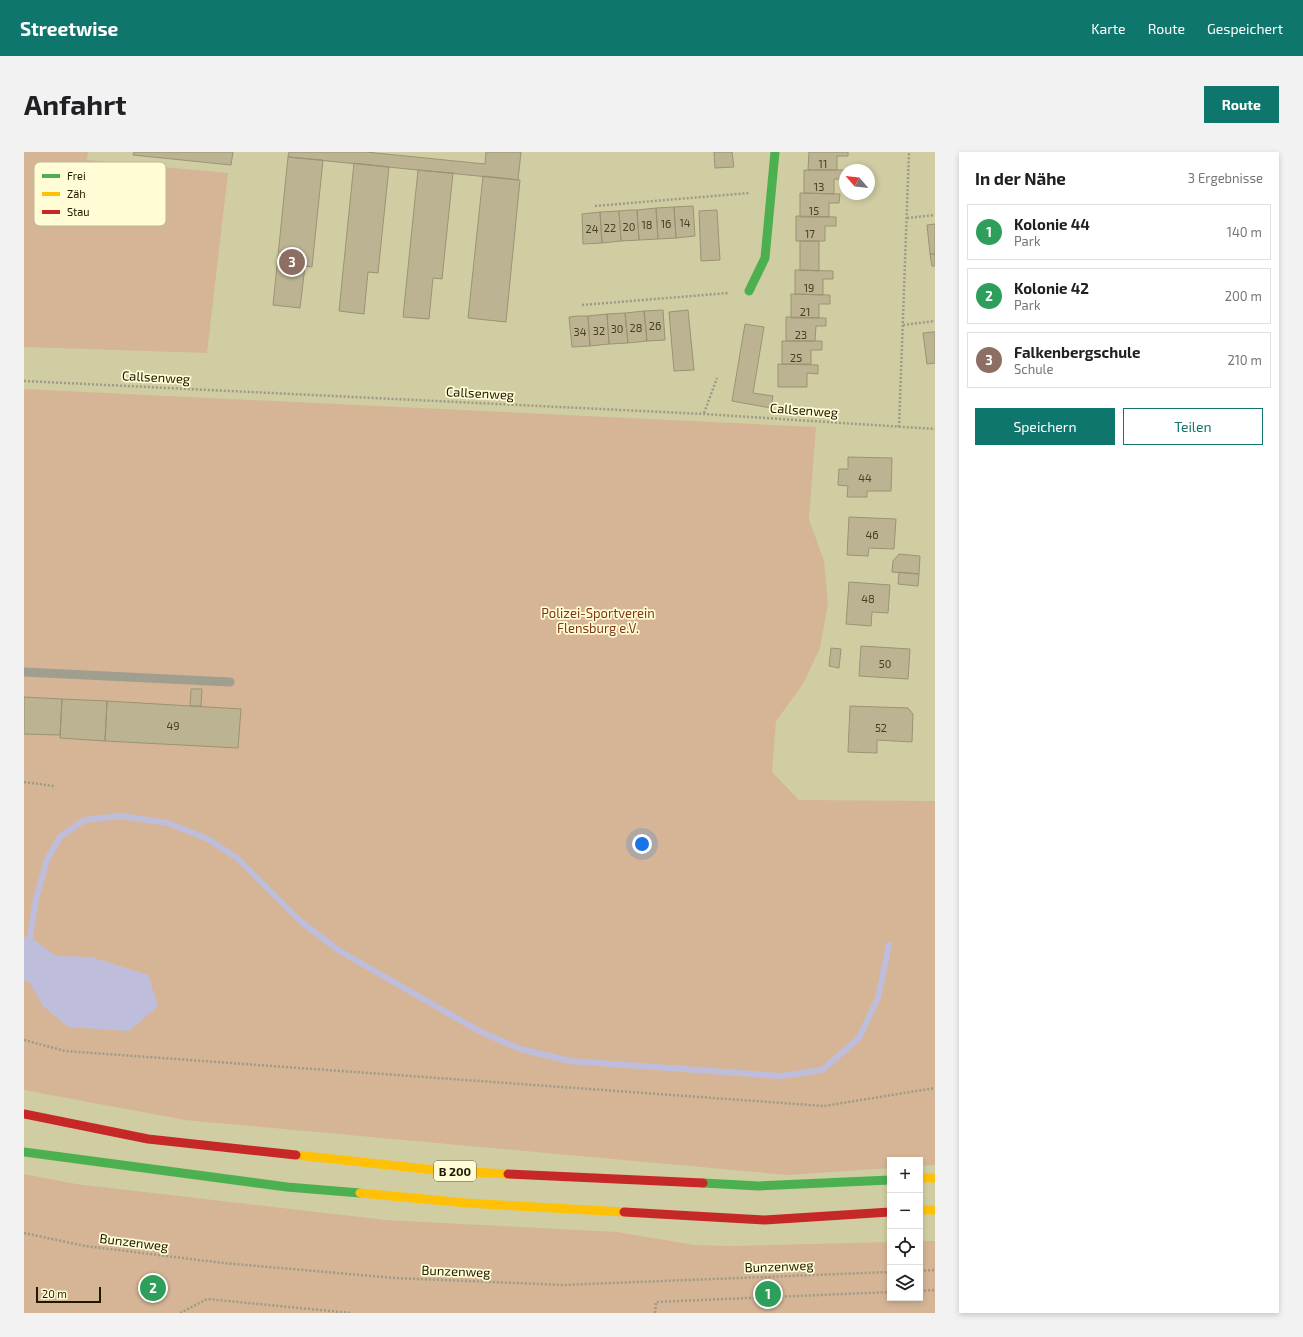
<!DOCTYPE html>
<html lang="de">
<head>
<meta charset="utf-8">
<style>
  :root { --surface:#fff; --page:#f2f2f2; --text:#202124; --muted:#757577; --line:#e0e0e0; --accent:#0f766e }
  body { margin:0; font-family:"Exo 2",sans-serif; background:var(--page); color:var(--text) }
  .controls { position:absolute; right:12px; bottom:12px; display:grid; overflow:hidden; border-radius:0px; box-shadow:0 2px 6px #0003 }
  .controls button { width:36px; height:36px; display:grid; place-items:center; padding:0; border:0; border-bottom:1px solid var(--line); background:var(--surface); color:var(--text); font:20px sans-serif }
  .compass { position:absolute; left:815px; top:12px; width:36px; height:36px; border-radius:50%; background:var(--surface); box-shadow:0 2px 6px #0003; rotate:298deg }
  .scale { position:absolute; left:12px; bottom:10px; width:65px; box-sizing:border-box; padding-left:4px; border:2px solid #1d1a00; border-top:0; font-size:11px; line-height:14px; white-space:nowrap; color:#1d1a00; -webkit-text-stroke:3px #fffcd6; paint-order:stroke }
  .you { position:absolute; left:618px; top:692px; width:14px; height:14px; margin:-10px; border:3px solid #fff; border-radius:50%; background:#1a73e8; box-shadow:0 0 0 6px #1a73e833 }
  .badge { display:grid; place-items:center; width:26px; height:26px; border-radius:50%; background:var(--accent); color:#fff; font-size:13px; font-weight:700 }
  .pin { position:absolute; translate:-50% -50%; border:2px solid #fff; box-shadow:0 1px 4px #0006 }
  .list { margin:0; padding:0; list-style:none }
  h2 { display:flex; justify-content:space-between; align-items:center; height:52px; margin:0; padding:0 16px; font-size:17px }
  h2 small { font-size:13px; font-weight:400; color:var(--muted) }
  .list li { display:grid; grid-template-columns:26px 1fr auto; gap:12px; align-items:center; box-sizing:border-box; height:56px; margin:0 8px 8px; padding:0 8px; border:1px solid var(--line); border-radius:0px }
  .list b { display:block; font-size:15px; white-space:nowrap }
  .list p { margin:0; font-size:13px; white-space:nowrap; color:var(--muted) }
  .list em { font-size:13px; font-style:normal; color:var(--muted) }
  .actions { display:flex; gap:8px; padding:12px 16px }
  .actions a { flex:1; padding:9px 0; border:1px solid var(--accent); border-radius:0px; text-align:center; font-size:14px; color:var(--accent) }
  .actions .main { background:var(--accent); color:#fff }
  .icon { flex:none; width:22px; height:22px; fill:none; stroke:currentColor; stroke-width:2; stroke-linecap:round; stroke-linejoin:round }
  .map { position:relative; flex:none; width:911px; height:1161px; overflow:hidden; border-radius:0px }
  header { display:flex; align-items:center; gap:24px; box-sizing:border-box; height:56px; padding:0 20px; background:var(--accent); color:#fff }
  header strong { font-size:19px }
  nav { display:flex; gap:22px; margin-inline-start:auto; font-size:14px }
  .intro { display:flex; align-items:center; justify-content:space-between; box-sizing:border-box; height:96px; padding:0 24px }
  h1 { margin:0; font-size:28px }
  .button { padding:10px 18px; border-radius:0px; background:var(--accent); color:#fff; font-size:14px; font-weight:700 }
  main { display:flex; gap:24px; padding:0 24px }
  aside { flex:1; background:var(--surface); border-radius:0px; box-shadow:0 2px 6px #0003 }
  .map>svg:first-child { display:block }
</style>
</head>
<body>
<header>
<strong>Streetwise</strong>
<nav><a>Karte</a><a>Route</a><a>Gespeichert</a></nav>
</header>
<div class="intro"><h1>Anfahrt</h1><a class="button">Route</a></div>
<main>
<div class="map">
<svg width="911" height="1161" viewBox="0 0 911 1161">
  <rect width="100%" height="100%" fill="#d0cda3"/>
  <!-- green -->
  <path fill="#d5b596" d="M0,0h64l-1,8 141,13 -21,180 -183,-6z
    M0,237l792,38 -7,92 15,42 4,42 -8,45 -17,36 -27,37 -4,51 27,28 136,1v364l-15,1v-6h-30v8l-102,7 -603,-55 -161,-30z
    M0,1022l52,10 310,36 231,12 78,13 35,1 160,-4v56h30v-57h15v72h-911z"/>
  <!-- water -->
  <path fill="#bebedc" d="M0,785h6l26,19 35,1 57,18 10,31 -29,25 -61,-4 -25,-21 -13,-23 -6,-3z"/>
  <g fill="none" stroke-linecap="round" stroke-linejoin="round">
    <!-- stream -->
    <path stroke="#bebedc" stroke-width="6" d="M6,785l6,-38 11,-39 13,-23 24,-17 37,-4 47,7 40,16 29,19 62,62 39,30 141,81 41,18 50,12 211,15 41,-6 37,-32 19,-40 11,-53"/>
  </g>
  <!-- building -->
  <path fill="#bbb392" stroke="#9b9373" d="M110,0h99l-2,13 -98,-10z
    M265,0h77l119,12 1,-12h35l-3,28 -230,-23z
    M690,0h18l2,15 -19,1z
    M785,0h39v4h-11v14h-29z
    M264,5l35,3 -11,107 -7,-1 -5,42 -27,-3z
    M330,11l35,4 -11,106 -10,-1 -4,42 -25,-3z
    M394,18l35,3 -11,106 -9,-1 -4,41 -26,-2z
    M780,18h40v9h-10v15l-30,-1z
    M459,24l37,4 -14,142 -38,-4z
    M776,41l40,1 -1,9h-10v14h-29z
    M669,54l2,30 -19,2 -2,-31z
    M650,55l2,31 -18,1 -2,-31z
    M632,56l2,31 -19,1 -2,-30z
    M605,58h8l2,30 -18,1 -2,-30z
    M693,58l3,50 -19,1 -2,-50z
    M595,59l2,30 -19,2 -2,-31z
    M576,60l2,31 -19,1 -1,-30z
    M772,64l40,1v9h-11v15h-29z
    M911,72v30h-5l-3,-29z
    M776,89h19v30l-19,-1z
    M906,102h5v12h-3z
    M771,118l38,1v8h-10v16l-28,-1z
    M767,142l39,1v9h-11v14h-28z
    M639,158l2,30 -18,1 -3,-30z
    M664,158l6,60 -20,1 -5,-59z
    M620,159l3,30 -19,2 -3,-30z
    M601,161l3,30 -19,1 -2,-30z
    M583,162l2,30 -19,2 -2,-30z
    M554,164h10l2,30 -18,1 -3,-30z
    M762,165l40,1v8h-10l-1,15h-29z
    M721,172l19,3 -11,66 20,3 -2,12 -39,-7z
    M909,180h2v31l-8,1 -4,-31z
    M758,189h40v9h-11v14h-29z
    M754,212l40,1v9l-11,-1v14h-29z
    M824,305l44,1 -1,33h-24v6h-20l1,-11 -10,-1 1,-16h9z
    M825,365l47,2 -2,30 -25,-1 -1,8 -21,-1z
    M875,402l21,2 -1,18 -27,-2 1,-11z
    M875,420l20,2 -1,12 -20,-2z
    M825,430l41,3 -2,28 -16,-1 -1,14 -25,-2z
    M837,494l49,3 -2,30 -49,-3z
    M807,496l10,1 -2,19 -10,-2z
    M167,537h11l-1,17h-11z
    M0,545l38,2 -2,36 -36,-1z
    M38,547l45,2 -2,40 -45,-3z
    M83,549l134,8 -3,39 -133,-7z
    M826,554l58,2 5,6 -1,28 -35,-2v13l-29,-1z"/>
  <g fill="none" stroke-linecap="round" stroke-linejoin="round">
    <!-- path -->
    <path stroke="#9c9b88" stroke-width="2.5" stroke-dasharray="2 2" stroke-linecap="butt" d="M571,54l154,-13
      M883,66l28,-3
      M558,153l146,-12
      M879,173l32,-4
      M0,229l680,33 231,15
      M680,261l13,-35
      M875,275l10,-275
      M0,630l30,4
      M0,888l41,11 759,55 111,-18
      M0,1081l61,13 138,17 172,15 167,7 328,-13
      M896,1119l15,-1
      M896,1139l15,-1
      M156,1161l27,-14 144,14
      M631,1161l1,-11 234,-10"/>
    <!-- lane -->
    <path stroke="#a09e8e" stroke-width="9" d="M0,520l206,10"/>
    <!-- fast -->
    <path stroke="#4caf50" stroke-width="9" d="M725,139l16,-33 10,-106
      M0,1000l263,35 73,6
      M679,1031l56,3 131,-6"/>
    <!-- slow -->
    <path stroke="#ffc107" stroke-width="9" d="M272,1003l139,15 73,4
      M896,1026h15
      M336,1041l106,10 158,9
      M896,1058h15"/>
    <!-- jam -->
    <path stroke="#c62828" stroke-width="9" d="M0,962l124,25 148,16
      M484,1022l195,9
      M600,1060l141,8 125,-8"/>
  </g>
  <g text-anchor="middle" dominant-baseline="central" stroke-width="3.5" stroke-linejoin="round" paint-order="stroke">
    <!-- number labels -->
    <g font-size="11" fill="#444024">
      <text x="799" y="11">11</text>
      <text x="795" y="34">13</text>
      <text x="790" y="58">15</text>
      <text x="661" y="70">14</text>
      <text x="642" y="71">16</text>
      <text x="623" y="72">18</text>
      <text x="605" y="74">20</text>
      <text x="586" y="75">22</text>
      <text x="568" y="76">24</text>
      <text x="786" y="81">17</text>
      <text x="785" y="135">19</text>
      <text x="781" y="159">21</text>
      <text x="631" y="173">26</text>
      <text x="612" y="175">28</text>
      <text x="593" y="176">30</text>
      <text x="575" y="178">32</text>
      <text x="556" y="179">34</text>
      <text x="777" y="182">23</text>
      <text x="772" y="205">25</text>
      <text x="841" y="325">44</text>
      <text x="848" y="382">46</text>
      <text x="844" y="446">48</text>
      <text x="861" y="511">50</text>
      <text x="149" y="573">49</text>
      <text x="857" y="575">52</text>
    </g>
    <!-- shield labels -->
    <rect fill="#fffcd6" stroke="#615e40" stroke-width="1" x="410" y="1009" width="42" height="20" rx="3"/>
    <g font-size="12" font-weight="bold" fill="#1d1a00">
      <text x="431" y="1019">B 200</text>
    </g>
    <!-- street labels -->
    <g font-size="13" fill="#1d1a00" stroke="#fffcd6">
      <text transform="translate(132 225) rotate(3)">Callsenweg</text>
      <text transform="translate(456 241) rotate(3)">Callsenweg</text>
      <text transform="translate(780 258) rotate(4)">Callsenweg</text>
      <text transform="translate(110 1090) rotate(7)">Bunzenweg</text>
      <text transform="translate(755 1114) rotate(-2)">Bunzenweg</text>
      <text transform="translate(432 1119) rotate(2)">Bunzenweg</text>
    </g>
    <!-- park labels -->
    <g font-size="13" fill="#803816" stroke="#fffcd6">
      <text x="574" y="461">Polizei-Sportverein<tspan x="574" dy="15">Flensburg e.V.</tspan></text>
    </g>
  </g>
  <!-- legend -->
  <rect x="10" y="10" width="132" height="64" rx="6" fill="#fffcd6" stroke="#bbb896" stroke-width="1"/>
  <rect x="18" y="22" width="18" height="4" fill="#4caf50"/>
  <rect x="18" y="40" width="18" height="4" fill="#ffc107"/>
  <rect x="18" y="58" width="18" height="4" fill="#c62828"/>
  <g font-size="11" fill="#1d1a00">
    <text x="43" y="28">Frei</text>
    <text x="43" y="46">Zäh</text>
    <text x="43" y="64">Stau</text>
  </g>
</svg>
<div class="controls">
<button>+</button>
<button>−</button>
<button><svg class="icon" aria-label="locate" viewBox="0 0 24 24"><circle cx="12" cy="12" r="6"/><path d="M12 2v4M12 18v4M2 12h4M18 12h4"/></svg></button>
<button><svg class="icon" aria-label="layers" viewBox="0 0 24 24"><path d="M12 4l9 5-9 5-9-5zM3 14l9 5 9-5"/></svg></button>
</div>
<svg class="compass" viewBox="-18 -18 36 36"><path d="M0-13l5 13h-10z" fill="#e53935"/><path d="M0 13l5-13h-10z" fill="#757577"/></svg>
<div class="scale">20 m</div>
<div class="you"></div>
<div class="pin badge" style="left:744px;top:1142px;background:#2e9e5b">1</div>
<div class="pin badge" style="left:129px;top:1136px;background:#2e9e5b">2</div>
<div class="pin badge" style="left:268px;top:110px;background:#8d6e63">3</div>
</div>
<aside>
<h2>In der Nähe<small>3 Ergebnisse</small></h2>
<ul class="list">
<li><span class="badge" style="background:#2e9e5b">1</span><div><b>Kolonie 44</b><p>Park</p></div><em>140 m</em></li>
<li><span class="badge" style="background:#2e9e5b">2</span><div><b>Kolonie 42</b><p>Park</p></div><em>200 m</em></li>
<li><span class="badge" style="background:#8d6e63">3</span><div><b>Falkenbergschule</b><p>Schule</p></div><em>210 m</em></li>
</ul>
<div class="actions"><a class="main">Speichern</a><a>Teilen</a></div>
</aside>
</main>
</body>
</html>
